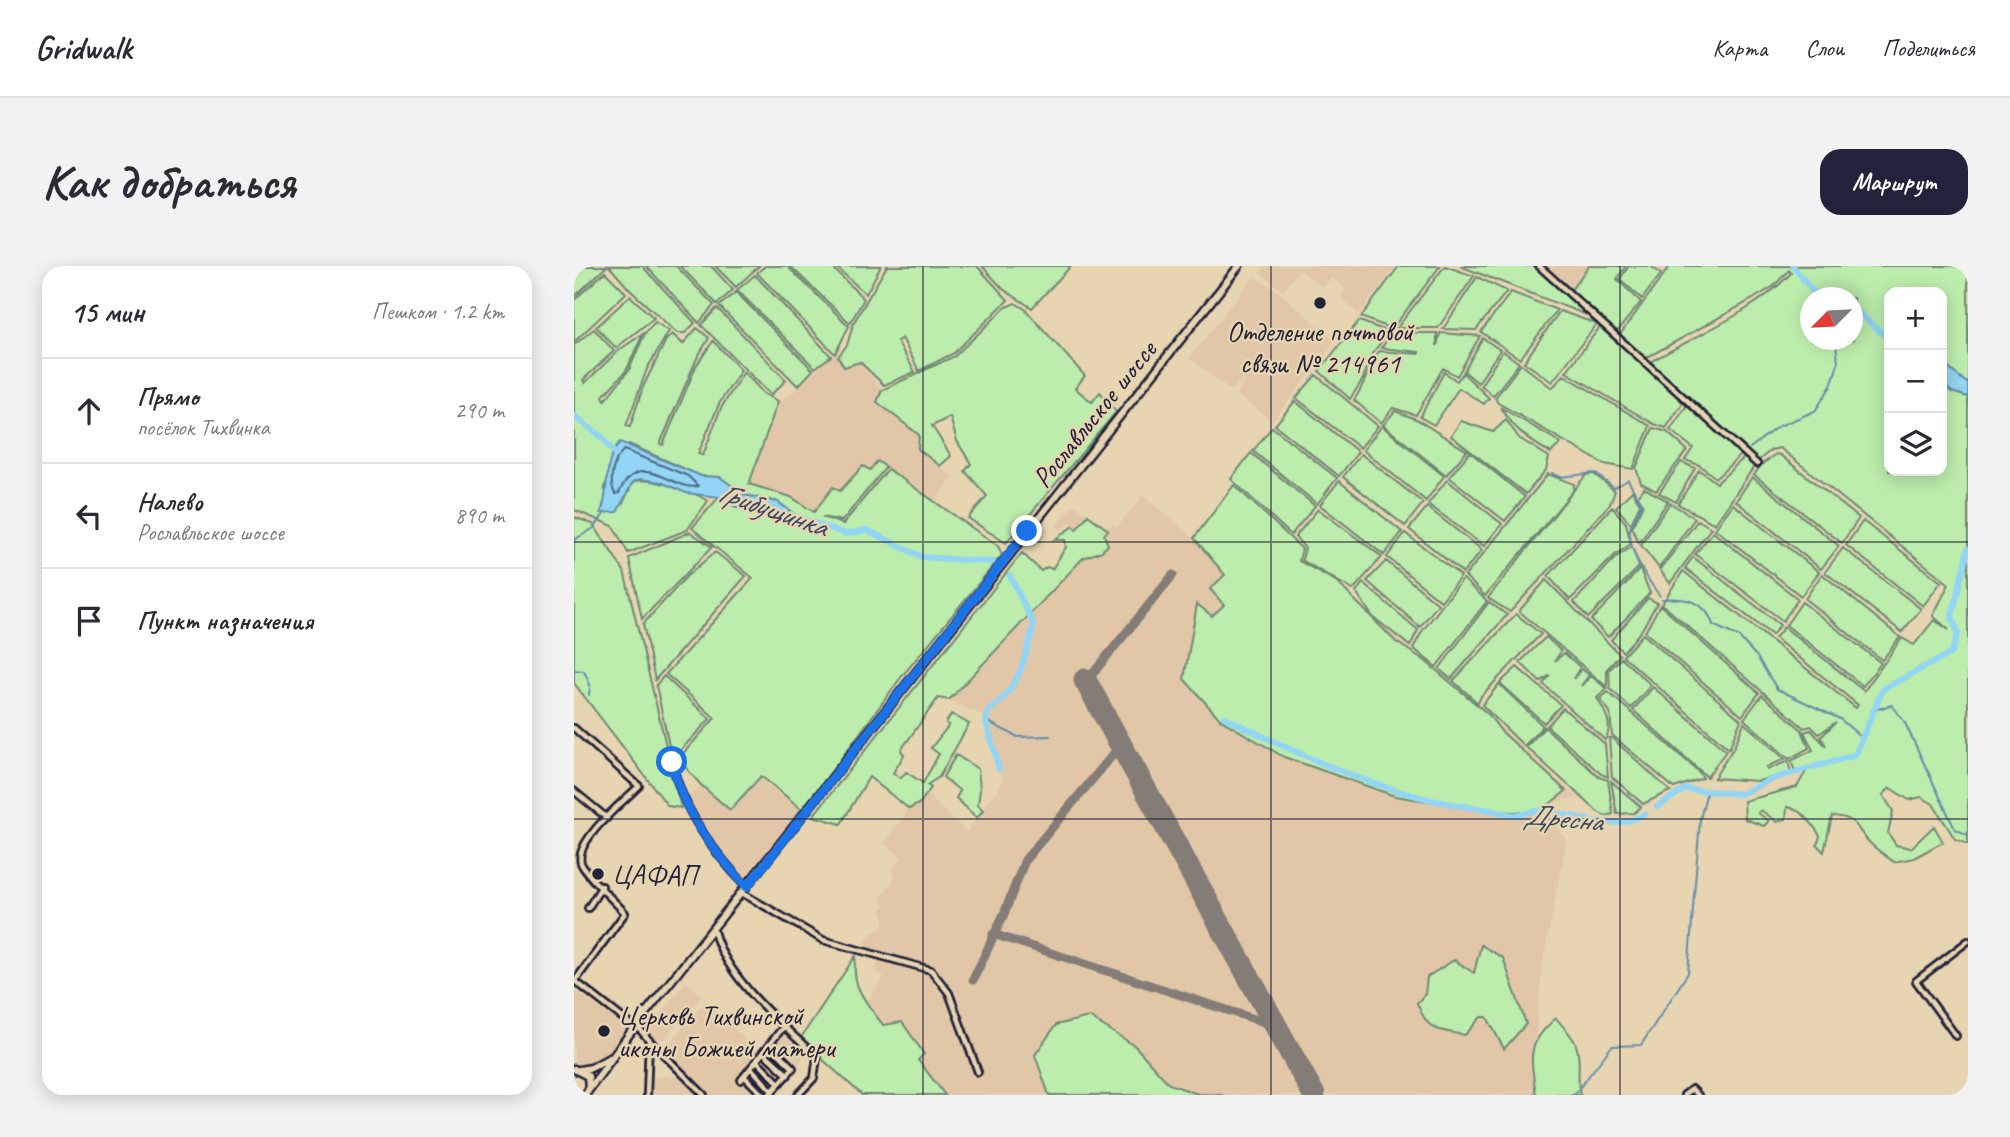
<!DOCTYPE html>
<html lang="ru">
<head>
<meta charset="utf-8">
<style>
  :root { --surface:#fff; --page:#f2f2f3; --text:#2b2b33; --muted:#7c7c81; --line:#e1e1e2; --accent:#22223b }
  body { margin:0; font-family:Caveat,sans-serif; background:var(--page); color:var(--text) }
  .controls { position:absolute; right:21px; top:21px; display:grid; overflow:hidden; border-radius:14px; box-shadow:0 4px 18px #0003 }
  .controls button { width:63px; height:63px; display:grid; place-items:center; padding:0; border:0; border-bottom:2px solid var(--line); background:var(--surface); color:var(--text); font:35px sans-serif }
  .compass { position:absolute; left:1226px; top:21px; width:63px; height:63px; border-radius:50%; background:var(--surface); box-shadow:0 4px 18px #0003; rotate:246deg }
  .stop { position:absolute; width:21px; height:21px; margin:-16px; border:5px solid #1a73e8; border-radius:50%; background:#fff }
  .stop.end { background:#1a73e8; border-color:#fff; box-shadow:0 2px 7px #0008 }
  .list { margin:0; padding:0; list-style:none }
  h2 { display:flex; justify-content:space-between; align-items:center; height:91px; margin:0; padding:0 28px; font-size:30px }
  h2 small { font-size:23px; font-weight:400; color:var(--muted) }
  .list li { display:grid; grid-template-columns:46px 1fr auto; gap:21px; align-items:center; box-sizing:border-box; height:105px; padding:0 28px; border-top:2px solid var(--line) }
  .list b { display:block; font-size:26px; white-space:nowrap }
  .list p { margin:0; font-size:23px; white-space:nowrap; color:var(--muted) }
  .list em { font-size:23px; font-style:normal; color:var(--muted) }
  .icon { flex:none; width:38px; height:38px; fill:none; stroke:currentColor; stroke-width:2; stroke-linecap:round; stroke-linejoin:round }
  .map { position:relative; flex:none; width:1394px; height:829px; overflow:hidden; border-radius:21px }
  header { display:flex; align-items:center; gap:42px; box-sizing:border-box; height:98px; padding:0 35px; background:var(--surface); border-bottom:2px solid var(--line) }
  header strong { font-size:33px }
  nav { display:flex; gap:38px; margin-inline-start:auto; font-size:24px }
  .intro { display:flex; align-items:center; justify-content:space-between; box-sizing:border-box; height:168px; padding:0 42px }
  h1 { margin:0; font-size:49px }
  .button { padding:18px 32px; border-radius:21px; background:var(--accent); color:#fff; font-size:24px; font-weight:700 }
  main { display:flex; gap:42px; padding:0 42px }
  aside { flex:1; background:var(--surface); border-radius:21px; box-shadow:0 4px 18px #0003 }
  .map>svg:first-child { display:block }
</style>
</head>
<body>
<header>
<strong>Gridwalk</strong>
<nav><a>Карта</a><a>Слои</a><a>Поделиться</a></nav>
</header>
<div class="intro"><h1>Как добраться</h1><a class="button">Маршрут</a></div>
<main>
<aside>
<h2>15 мин<small>Пешком · 1.2 km</small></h2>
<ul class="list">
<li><svg class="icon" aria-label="ahead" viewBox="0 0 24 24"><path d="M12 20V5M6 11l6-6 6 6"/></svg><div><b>Прямо</b><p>посёлок Тихвинка</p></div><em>290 m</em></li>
<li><svg class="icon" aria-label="left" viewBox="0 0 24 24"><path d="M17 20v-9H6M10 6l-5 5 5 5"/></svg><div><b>Налево</b><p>Рославльское шоссе</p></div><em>890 m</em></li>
<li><svg class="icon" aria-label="arrive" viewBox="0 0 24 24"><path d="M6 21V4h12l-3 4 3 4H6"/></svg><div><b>Пункт назначения</b></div></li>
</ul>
</aside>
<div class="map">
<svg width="1394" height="829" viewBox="0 0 1394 829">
  <rect width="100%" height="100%" fill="#e7d5b2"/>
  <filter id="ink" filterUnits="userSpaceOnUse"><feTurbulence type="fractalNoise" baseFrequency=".0143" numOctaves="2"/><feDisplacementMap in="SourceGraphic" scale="14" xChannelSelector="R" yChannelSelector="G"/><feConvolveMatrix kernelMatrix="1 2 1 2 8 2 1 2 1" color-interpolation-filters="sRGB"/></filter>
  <g filter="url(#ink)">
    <!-- built -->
    <path fill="#e1c7a8" d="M692,0h130l-37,48 -18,-16 4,-8 -13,-13 -9,10 -23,-17 -17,21 -23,-18z
      M970,0h45l-18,24z
      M680,10l29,19 53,47 -64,79 -37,-27 10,-13 -3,-1 -11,11 -42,-33z
      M257,90l7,1 6,10 16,-5 22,28 -5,13 42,32 -1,14 35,27 -18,27 -58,-42 -7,9 -7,-4 -23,26 -7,-5 -19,26 -23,-16 -42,-13 29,-83 13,-7z
      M569,229l66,56 138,41 76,61 154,145 -40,7 30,35 -25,125 -6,71 7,16 2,43h-665l-18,-85 22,-34 -9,-3 6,-22 -16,-5 1,-8 18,-14 -3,-15 4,-4 -6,-5 15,-22 -3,-8 11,-12 -18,-15 25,-34 11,-6 6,-9 41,38 36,-51 -17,-64 -37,-17 134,-142 19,-7 6,-6 -5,-11 10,-10 4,3z
      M500,238l14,11 -12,15 -6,-8 -10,8 -4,-4z
      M185,512l44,32 -56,70h-8l-56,-78 18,-17 29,24z
      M112,715l16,15 -44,49 -8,-8v-10z
      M0,723l52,39 -10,17 -22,19 -20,2z
      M131,735l54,52 23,-25 26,25 -36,42h-62l-46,-45z
      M75,810l32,1 17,18h-49z"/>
    <!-- green -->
    <path fill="#bcedac" stroke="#6f8874" stroke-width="2" fill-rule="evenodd" d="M0,0h33l-33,31z
      M35,0h33l53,57 -10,10h-8l-47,-43z
      M72,0h30l38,39 -15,18z
      M106,0h31l22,24 -16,14z
      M141,0h44l-23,21z
      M191,0h22l62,60 -14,28 -78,-81z
      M216,0h41l33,33 -14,24z
      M261,0h46l-15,28z
      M313,0h90l31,34 -54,53 -35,18 -17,-33 -5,3 18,31 -31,13 -24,-23 -16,5 -6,-10 9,-12 7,-23z
      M408,0h89l-39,42 -29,-19z
      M825,0h41l-48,63 -31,-12z
      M871,0l29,10 -36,52h-41z
      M886,0h75l52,47 -3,1z
      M1015,0h37l-9,13 24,23 -25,31 -45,-43z
      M1055,0h22l10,8 -19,25 -22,-20z
      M1096,0h298v118l-26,-21v-71h-53v179h53v-87l10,8 16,5v447l-13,-5 -22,-35 -12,-7 -12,3 -19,-12 -7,7 10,16 -5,22 8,12 15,3 23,-22 9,16 -29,16 -20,4c-8,-6 -16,-11 -23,-18 -17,-15 -10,-26 -39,-28l-8,36 -7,-7 3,-9c-7,-12 -18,-27 -33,-29l-1,12 -9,3 -16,-12 -3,3 11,8 -5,5 -19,-7 -1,-18 53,-14 11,-19 -13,3 -4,-10 22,-11 -9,-18 7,-2 15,16 -5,-9 15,-15 -17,12 -8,-8 -7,2 -142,-124 21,-33 173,137 2,-3 -83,-67 9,-11 80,64 38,-53 12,7 20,-25 15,10 -16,-14 16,-32 -169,-136 -9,2 -14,12 -107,-100c43,-25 108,-52 141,-89l-2,-3 -15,16 -21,13 -107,59 -27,-22zM1237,32h42v42h-42z
      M31,6l21,21 -52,49v-42z
      M181,9l76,81 -16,12 -78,-78z
      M903,11l30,14 -31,39 -33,-1z
      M162,26l77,78 -15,16 -79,-80z
      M937,26l46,18 -37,49 -39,-27z
      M56,30l24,22 -38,30 -20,-21z
      M441,37l10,6 60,67 -10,12 17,14 8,-10 16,20 -110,131 -38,-25 19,-22 -22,-25 6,-7 -14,-23 -7,-24 -18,9 19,30 -11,10 -22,-17 1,-14 -42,-33 5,-12 73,-34 51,-49z
      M143,42l69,72 -15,15 -70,-70z
      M986,45l37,13 -45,58 -28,-20z
      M785,55l30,11 -18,23 -8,24 -13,20 -31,-28z
      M81,56l14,9 -22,38 -21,57 4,1 13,-40 23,-47 6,-6 11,10 14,-16 12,10 -12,20 -37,86 3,1 33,-79 17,-25 28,29 -22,34 -21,50 5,1 18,-47 23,-36 20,22 14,7 -29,83 42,13 23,15 19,-25 7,4 23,-25 7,4 7,-9 9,6 -44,54 -20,-4 21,7 45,-55 110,77 4,9 -100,121 -99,134 -42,-34 -31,34 -29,-25 -23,-26 37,-41 -49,-44 87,-96 -61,-50 27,-31 17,10 61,9 -19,-14 -33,-7 -26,-18 -18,-1 -72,-32 -25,43 3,8 -6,17 22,-9 10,-21c15,-6 62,10 75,19l-21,29 -59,23 -15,-27 -39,-16v-165l20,-16 20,22 -31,29 2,3 34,-33 24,-16 -17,37 -23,25 2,4 24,-30 16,-37z
      M1026,61l84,74 -18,27 -12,-4 -88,-52z
      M819,67h44v13l3,-13 40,3 -23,40 -14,-8 -27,47 -23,-7 -12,15 -27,-23c11,-15 14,-33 25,-49l40,3v-2l-38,-4z
      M909,72l17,12 -22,33 -14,-12z
      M929,85l16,12 -26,33 -12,-11z
      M947,98l31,24 12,-13 86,51 -17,43 -29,-5 -106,-61 -3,-5z
      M870,106l13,9 6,-8 26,25 -5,6 -25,-16 -25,37 -14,-8z
      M742,109l62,51 -18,22 -64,-50z
      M721,135l63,51 -19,24 -64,-51z
      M1114,138l55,49 -27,25 -17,-13 -14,-5 8,-12 -23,-18z
      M926,141l61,36 -10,10c-22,-12 -38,-25 -51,-46z
      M821,145l21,8 51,32 -21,24 -63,-50z
      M932,154l13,18 30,19 -3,13 -20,24 -75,-58 10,-15 32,11z
      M808,160l62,50 -18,25 -63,-51z
      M698,161l65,51 -20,26 -64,-53z
      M1079,162l14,4 20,18 -31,41 -15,-8 -5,-15z
      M896,186l55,45 -20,24 -56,-44z
      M677,187l64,53 -24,29 -60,-56z
      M787,188l62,49 -18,23 -62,-49z
      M1202,188l4,1 79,63 -17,25 -88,-68 7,-10z
      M1172,190l9,9 -40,59 -37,-20 21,-34 18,13z
      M1107,196l14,6 -19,34 -17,-9z
      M974,208l26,10 -1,7 -88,105 -20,-20z
      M1020,208l21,17 -5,13 -100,108 -22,-14 98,-123z
      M1178,211l87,69 -18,23 -85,-68z
      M873,214l55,44 -18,22 -56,-42z
      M765,215l63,51 -18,23 -64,-50z
      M660,219l68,64 -3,12 37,20 60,61 28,18 65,55 11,15 66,61 -28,22 -48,-2 -95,-15 -111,-39 -63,-37 -37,-41 13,-75 15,12 12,-11 -14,-16 15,-14 -31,-37z
      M1070,222l24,13 -29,42 -7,-15 11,-24 -5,-8z
      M1058,225l8,13 -9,20 -15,-17z
      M1096,237l25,15 -36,50 -18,-23z
      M1159,238l86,68 -18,24 -86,-67z
      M853,241l55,43 -19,23 -54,-44z
      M1038,241l14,16 5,21 -16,11 -45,45 -22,-24z
      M744,243l64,48 -29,33 -51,-30 3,-12 -10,-11z
      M514,249l20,15 -4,5 4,10 -6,6 -19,7 -134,142 -11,-2 -37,52 3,5 -11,18 8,5 5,-6 17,11 16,-29 -8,-6 18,-23 -3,-2 5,-9 18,10 -30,53 -12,8 4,3 -11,15 -11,6 -40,-32 -28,47 -28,-8 209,-263 19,18 6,-4 5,2 14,-22 -1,-7h-11l19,-14 3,4z
      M0,251l19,7 31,47 57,237 -13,-2 -94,-123z
      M1124,254l13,8 -41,55 -10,-13z
      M1289,255l78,61 -18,24 -77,-61z
      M116,266l22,15 -70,72 -13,-61z
      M1139,266l85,67 -15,22 -88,-67z
      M831,267l56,43 -20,25 -54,-44z
      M1058,281l7,20 -51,51 -14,-16 42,-45z
      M1269,282l78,61 -19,23 -77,-60z
      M141,286l31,24 -91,104 -12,-56 44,-48z
      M1119,291l87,68 -8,10 -87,-67z
      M812,295l52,43 -18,23 -53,-46z
      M1066,303l10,24 -42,44 -17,-17z
      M1248,308l78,63 -18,23 -77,-61z
      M889,313l24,22 -51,66 -23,-19 10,-18z
      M972,314l74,75 -13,14v18l-88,-76z
      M789,317l55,47 -8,16 -37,-29 -17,-25z
      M1074,332l9,5 -16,28 -18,21 -12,-12z
      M915,336l18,13 -56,64 -12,-10z
      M1228,336l79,61 -18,23 -77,-61z
      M1086,339l99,88 -17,23 -97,-84z
      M942,348l25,20 -60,62 -3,7 -25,-22z
      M1069,368l98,86 -12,29 -106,-93z
      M972,371l15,14 -6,10 9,-8 16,14 -7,12 9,-10 7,6 -8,11 10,-10 16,13 -10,9c8,13 17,28 8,42l-62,-56 7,-9 -10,7 -20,-20z
      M1047,392l30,27 -20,23 -21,-19 -1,-19z
      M943,401l44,38 -17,18 -44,-40z
      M90,410l46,43 -35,37 -5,-6 -14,-65z
      M925,418l44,42 -19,20 -42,-41z
      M1079,421l73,64 -19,26 -74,-67z
      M1034,426l90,79 5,7 -29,10 -62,-53 -2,-23 -10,-13z
      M1188,429l40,35 7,18 -20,11 -45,-40z
      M989,442l42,36 3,33 -7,-3 -54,-48z
      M1170,457l41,36 -19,8 1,3 21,-9 3,12 -33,8 -44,-3 20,-31z
      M971,461l54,50 9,3 5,34 -8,2 -8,-5 -71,-64z
      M1035,472h3l58,53 -27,13 -31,-27z
      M382,489l22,14 2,20 -2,16 5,5 -6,8 -21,-20 4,-7 -17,-14z
      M1037,515l30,26 -7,6 -17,1z
      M907,679l22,13 23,66 -22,25 -17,-32h-6l-16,18c-28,-5 -37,-3 -48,-32l8,-9 2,-17 27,-17 20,13z
      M282,689c-6,31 9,46 27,70l19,-3 22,32 -6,6 27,35h-83l-62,-56z
      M515,751l46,29 34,38 29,10 25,1h-174l-14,-40 21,-30z
      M982,752c6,8 17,17 20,27 6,15 0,33 4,50h-44c-5,-38 -11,-50 20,-77z"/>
    <!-- water -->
    <path fill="#92d5f4" stroke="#658daa" stroke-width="2" d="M1368,97l26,21v13l-16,-5 -10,-8z
      M46,176l81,34 19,1 25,18 33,7 19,14 -1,6 -33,-13 -27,-2 -17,-10 -33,-4 -25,-11 -21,-3 -7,3 -16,30 -16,1c10,-25 0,-48 19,-71z"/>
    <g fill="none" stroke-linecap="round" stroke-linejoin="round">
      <!-- shore -->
      <path stroke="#4f6a85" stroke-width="2" d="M50,184l64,26 10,10c-23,7 -59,-40 -79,7l-4,1c-7,-13 -2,-35 9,-44z"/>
      <!-- stream -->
      <path stroke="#658daa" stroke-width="2" d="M1279,44v-2
        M1176,182l27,-21 38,-16 16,-25 7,-22 -2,-24
        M978,207l8,4 35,-4 19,15 14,-8 13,24c-2,8 -10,18 -11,26 -3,19 19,52 30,66
        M0,274l20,-12 10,-14
        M1088,333c23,-2 44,2 51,26l26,12 18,20 20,32 63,30 21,18
        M0,404l10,1 6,14 -1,10
        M1297,445l21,-6 12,16 51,108 13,6
        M412,455l32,16 32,-1
        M1000,829l38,-49 29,-1 47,-72 12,-154 7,-28"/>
      <!-- river -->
      <path stroke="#92d5f4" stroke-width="6" d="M1219,0l25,32
        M1279,42l36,31
        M0,150l28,21 14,18
        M218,249l54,19 21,-4 55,27 71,5
        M650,451c81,41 169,82 260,92 10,1 21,6 32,6 7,0 13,-4 20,-4 39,1 72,24 109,3
        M425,503l-13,-48 2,-10c31,-21 36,-51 46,-86l-24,-49
        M1083,541l28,-18 56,5 31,-15 83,-24 28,-66 68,-36 7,-20 -6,-16 16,-68"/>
      <!-- taxiway -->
      <path stroke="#847c76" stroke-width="9" d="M512,416l87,-107
        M419,668l283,92
        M399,714l31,-66 21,-54 96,-115"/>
      <!-- runway -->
      <path stroke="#847c76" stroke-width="23" d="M511,414l229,415"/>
      <!-- minor casing -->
      <g stroke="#22223b" stroke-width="10">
        <path id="minor" d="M965,0l218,198
          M0,462l65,58c-15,15 -65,55 -58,77 5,13 34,38 44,50l-50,68
          M98,496c10,48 41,90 75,125
          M0,525l33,27
          M168,627l81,47 108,30 18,23 29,79
          M14,642l14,-22
          M140,665c11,46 68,94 103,126l-3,21 -16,17
          M1,715l59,46
          M62,759l13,15 -2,55
          M1382,770l-40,-55 52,-40
          M75,774l55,55
          M189,786l25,23
          M183,795l22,22
          M177,802l22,24
          M170,810l19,19
          M167,814l43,-54
          M195,829l24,-27 -23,-23
          M1110,829l8,-6 6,6"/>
      </g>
      <!-- major casing -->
      <g stroke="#22223b" stroke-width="11">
        <path id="major" d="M0,803l14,7 1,13
          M5,804l12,-2 18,-10
          M11,829l51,-70 603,-759"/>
      </g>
      <!-- minor -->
      <use href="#minor" stroke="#e7d5b2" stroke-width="4.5"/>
      <!-- major -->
      <use href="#major" stroke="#e7d5b2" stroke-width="6"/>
    </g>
  </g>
  <g fill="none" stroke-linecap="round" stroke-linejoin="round" filter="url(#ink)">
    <!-- route -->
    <path stroke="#1a73e8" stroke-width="9" d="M98,496c10,49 41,89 75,125l280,-356"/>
  </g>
  <!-- grid -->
  <path fill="none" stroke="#22223b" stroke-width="2" stroke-opacity="0.55" d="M349,0v829M697,0v829M1046,0v829M0,276h1394M0,553h1394"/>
  <!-- markers -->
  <g fill="#22223b" stroke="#e7d5b2" stroke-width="2.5">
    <circle cx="746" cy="37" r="7"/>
    <circle cx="24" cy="608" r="7"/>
    <circle cx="30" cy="765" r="7"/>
  </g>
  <g text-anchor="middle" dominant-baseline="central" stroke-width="5" stroke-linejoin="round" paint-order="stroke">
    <!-- poi labels -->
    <g font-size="28" fill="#22223b" stroke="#e7d5b2" text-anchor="start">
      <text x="746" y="65" text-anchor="middle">Отделение почтовой<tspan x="746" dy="32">связи № 214961</tspan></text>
      <text x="38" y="608">ЦАФАП</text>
      <text x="44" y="749">Церковь Тихвинской<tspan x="44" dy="32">иконы Божией матери</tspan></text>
    </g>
    <!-- street labels -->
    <g font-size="28" fill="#22223b" stroke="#e7d5b2">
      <text transform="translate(520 148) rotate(-51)">Рославльское шоссе</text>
    </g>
    <!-- water labels -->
    <g font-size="30" font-style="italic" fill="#384660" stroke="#e7d5b2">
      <text transform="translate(199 243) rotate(19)">Грибущинка</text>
      <text transform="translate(989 552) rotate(5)">Дресна</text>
    </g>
  </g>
</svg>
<div class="controls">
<button>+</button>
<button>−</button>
<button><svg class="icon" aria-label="layers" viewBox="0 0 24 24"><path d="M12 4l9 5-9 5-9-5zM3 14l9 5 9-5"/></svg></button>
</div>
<svg class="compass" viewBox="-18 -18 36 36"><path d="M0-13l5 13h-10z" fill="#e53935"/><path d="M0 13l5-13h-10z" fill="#7c7c81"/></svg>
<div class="stop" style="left:98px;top:496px"></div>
<div class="stop end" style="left:453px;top:265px"></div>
</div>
</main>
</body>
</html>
